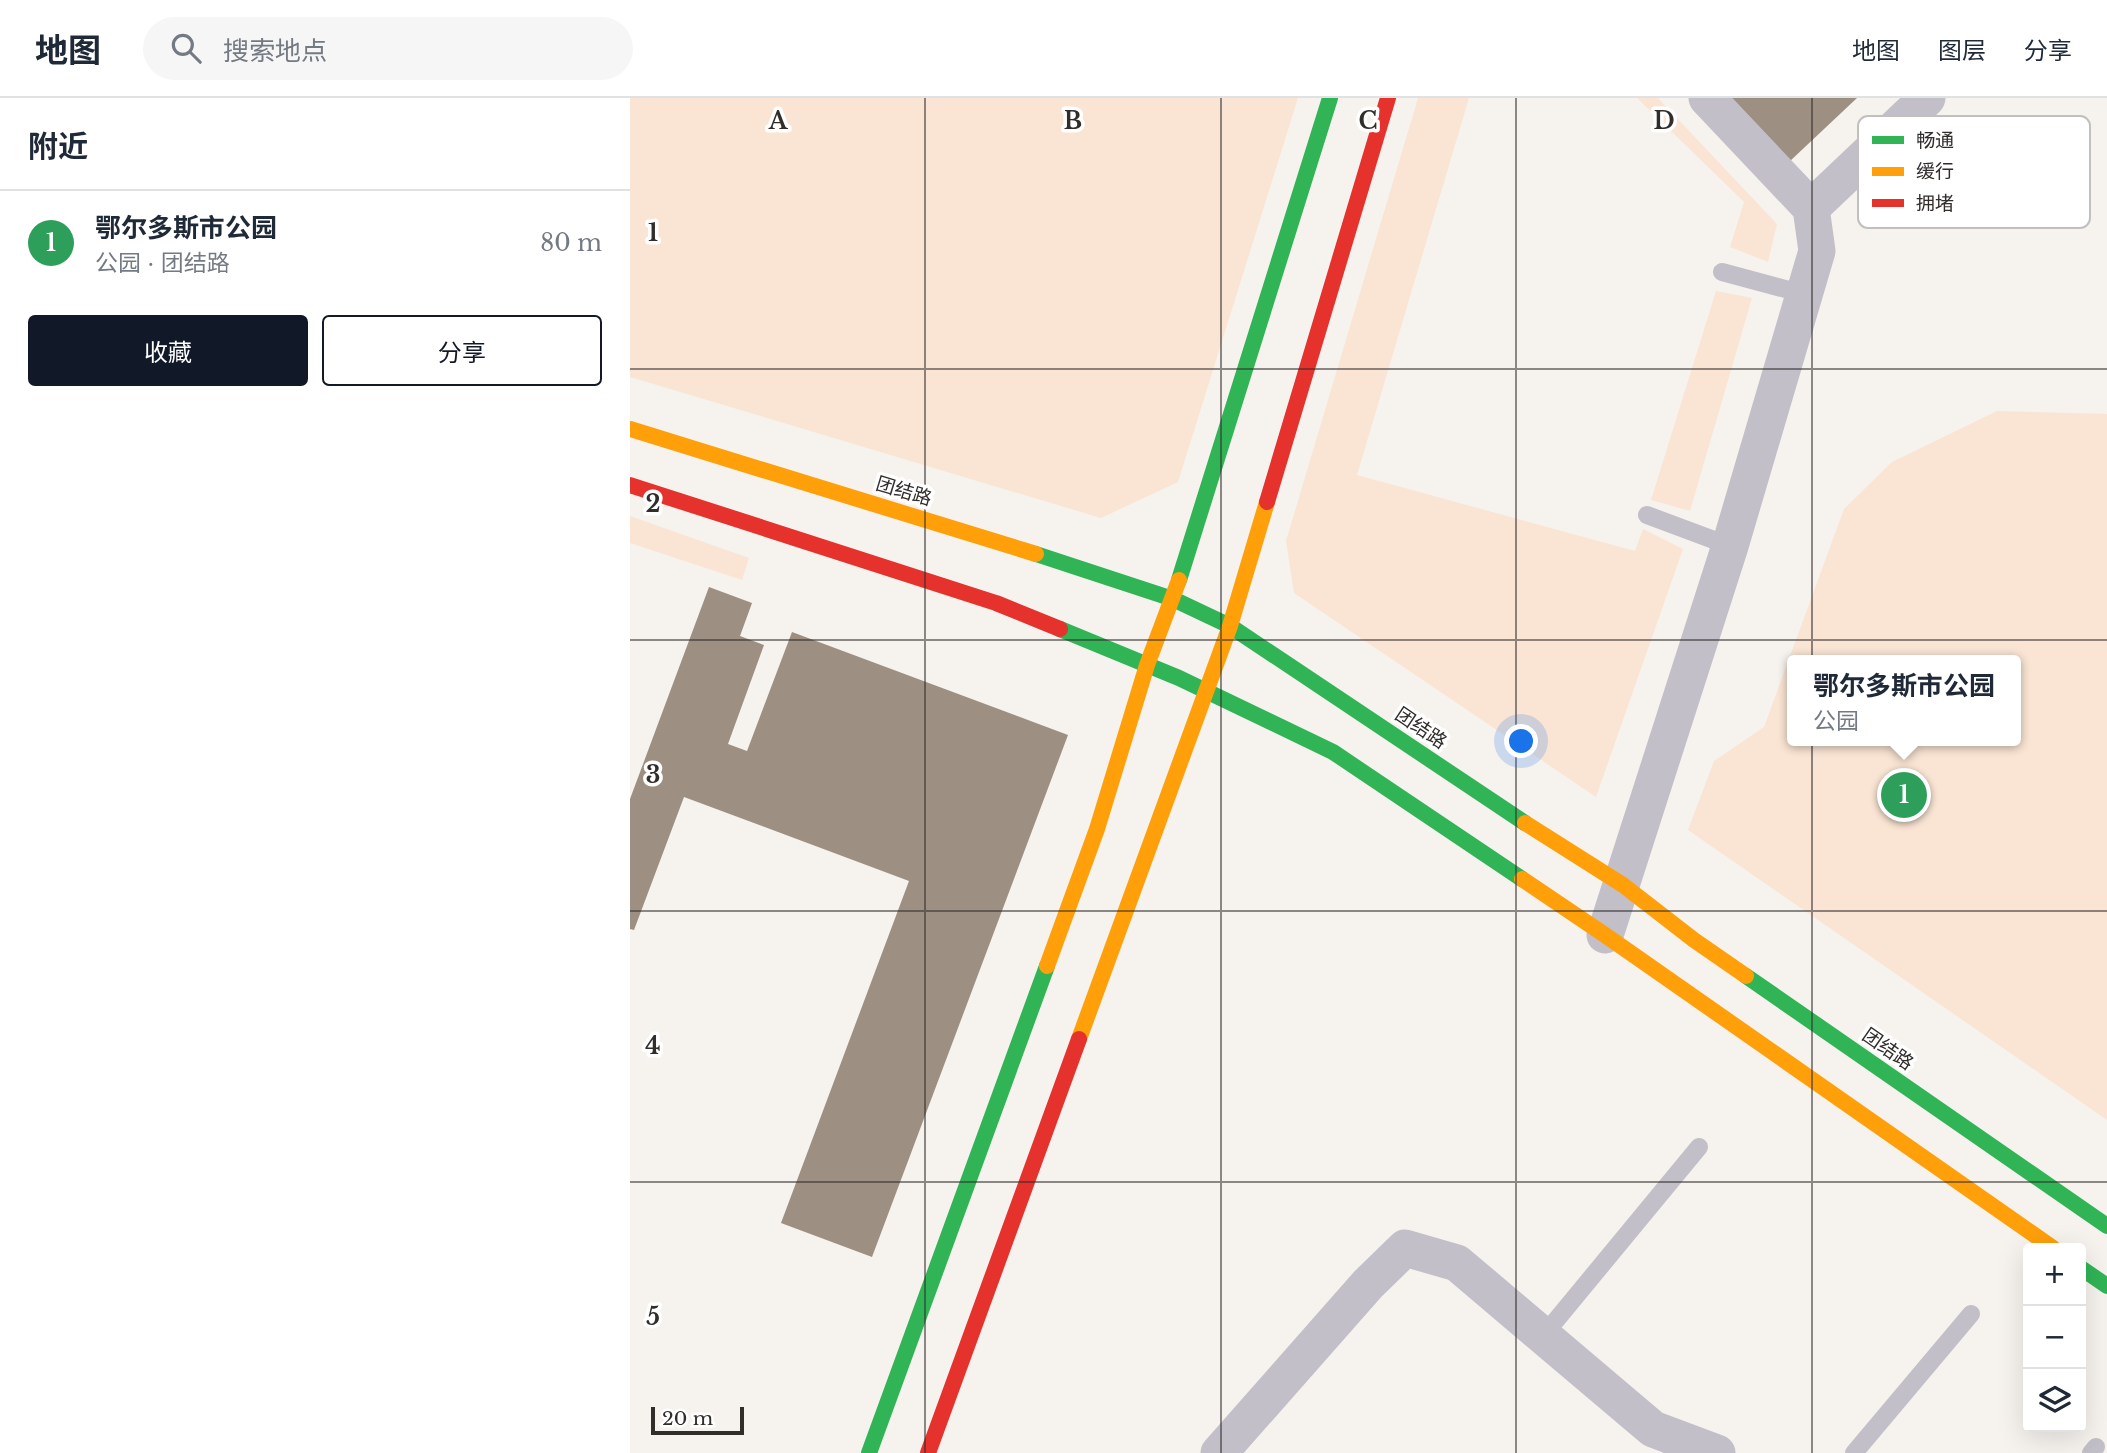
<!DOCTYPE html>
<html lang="zh">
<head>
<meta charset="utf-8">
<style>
  :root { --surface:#fff; --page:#f6f6f7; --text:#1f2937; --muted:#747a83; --line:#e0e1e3; --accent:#111827 }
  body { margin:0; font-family:"Libre Baskerville","Noto Sans SC",serif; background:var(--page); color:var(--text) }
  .controls { position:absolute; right:21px; bottom:21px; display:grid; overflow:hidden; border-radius:7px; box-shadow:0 7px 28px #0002 }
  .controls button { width:63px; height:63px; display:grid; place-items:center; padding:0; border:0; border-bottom:2px solid var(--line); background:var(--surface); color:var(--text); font:35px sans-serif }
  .scale { position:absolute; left:21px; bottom:18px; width:93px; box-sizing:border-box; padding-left:7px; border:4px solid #312d2b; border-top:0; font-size:19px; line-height:24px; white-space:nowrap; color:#312d2b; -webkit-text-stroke:5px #fff; paint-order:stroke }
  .you { position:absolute; left:892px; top:644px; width:24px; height:24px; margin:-18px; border:5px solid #fff; border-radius:50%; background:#1a73e8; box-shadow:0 0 0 10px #1a73e833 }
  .badge { display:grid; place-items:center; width:46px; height:46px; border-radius:50%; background:var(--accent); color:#fff; font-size:23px; font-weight:700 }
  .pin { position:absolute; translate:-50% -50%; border:4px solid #fff; box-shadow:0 2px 7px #0006 }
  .popup { position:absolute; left:1157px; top:557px; width:234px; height:91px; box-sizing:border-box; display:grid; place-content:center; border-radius:7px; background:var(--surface); filter:drop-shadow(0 2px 5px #0005); font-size:23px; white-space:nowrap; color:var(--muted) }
  .popup b { font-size:26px; color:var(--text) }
  .popup::after { content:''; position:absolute; left:50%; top:100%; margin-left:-14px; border:14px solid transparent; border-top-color:var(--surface) }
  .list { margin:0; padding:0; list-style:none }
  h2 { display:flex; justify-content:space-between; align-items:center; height:91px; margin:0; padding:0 28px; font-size:30px }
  h2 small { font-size:23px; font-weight:400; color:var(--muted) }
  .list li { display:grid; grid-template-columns:46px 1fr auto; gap:21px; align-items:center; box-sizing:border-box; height:105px; padding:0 28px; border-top:2px solid var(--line) }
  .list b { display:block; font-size:26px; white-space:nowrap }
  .list p { margin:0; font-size:23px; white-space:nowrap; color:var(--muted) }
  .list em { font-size:23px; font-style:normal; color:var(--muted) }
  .actions { display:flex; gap:14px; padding:21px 28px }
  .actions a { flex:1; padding:16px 0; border:2px solid var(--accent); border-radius:7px; text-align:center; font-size:24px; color:var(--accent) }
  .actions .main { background:var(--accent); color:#fff }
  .icon { flex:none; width:38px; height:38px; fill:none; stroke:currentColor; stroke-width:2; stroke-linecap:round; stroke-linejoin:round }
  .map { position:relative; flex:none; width:1477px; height:1355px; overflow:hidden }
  header { display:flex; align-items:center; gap:42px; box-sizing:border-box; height:98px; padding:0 35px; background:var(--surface); border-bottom:2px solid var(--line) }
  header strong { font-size:33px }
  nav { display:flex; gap:38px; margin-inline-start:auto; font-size:24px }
  .search { width:490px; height:63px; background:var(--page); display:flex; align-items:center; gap:18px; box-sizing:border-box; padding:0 24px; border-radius:38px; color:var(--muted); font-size:26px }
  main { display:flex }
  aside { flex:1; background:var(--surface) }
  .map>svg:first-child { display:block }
</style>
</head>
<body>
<header>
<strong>地图</strong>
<div class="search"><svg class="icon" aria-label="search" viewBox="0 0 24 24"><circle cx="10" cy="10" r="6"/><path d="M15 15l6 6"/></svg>搜索地点</div>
<nav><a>地图</a><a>图层</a><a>分享</a></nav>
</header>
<main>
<aside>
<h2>附近<small></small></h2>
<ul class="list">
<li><span class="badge" style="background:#2e9e5b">1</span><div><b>鄂尔多斯市公园</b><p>公园 · 团结路</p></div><em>80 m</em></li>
</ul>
<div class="actions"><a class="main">收藏</a><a>分享</a></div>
</aside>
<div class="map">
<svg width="1477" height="1355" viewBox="0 0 1477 1355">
  <rect width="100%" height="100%" fill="#f6f2ee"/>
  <!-- green -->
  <path fill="#fae5d4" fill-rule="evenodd" d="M0,0h668l-120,384 -77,36 -471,-141z
    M788,0h51l-112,377 278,76 8,-22 40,20 -87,248 -302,-204 -8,-52z
    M1007,0h21l119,126 -9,38 -38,-15 14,-45z
    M1086,193l36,7 -62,213 -39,-11z
    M1367,313l110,3v706l-419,-290 26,-69 50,-34 80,-218 48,-47zM1162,562h224v81h-224z
    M0,418l119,42 -7,22 -112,-37z"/>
  <!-- building -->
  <path fill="#9d9082" d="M1099,0h128l-68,64z
    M79,489l43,16 -12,33 24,9 -36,99 19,7 45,-119 276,103 -196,522 -91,-34 128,-342 -225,-84 -50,133 -4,-1v-130z"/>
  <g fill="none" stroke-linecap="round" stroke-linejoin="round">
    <!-- lane -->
    <path stroke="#c2bfc8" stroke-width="18" d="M1092,174l82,22
      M1017,417l83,31
      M913,1238l156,-189
      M1224,1355l117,-139
      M1461,1355l5,-6"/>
    <!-- street -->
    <path stroke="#c2bfc8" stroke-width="37" d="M1077,0l104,110
      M975,837l125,-389 87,-295 -6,-43 116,-110
      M589,1355l149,-169 37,-36 52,15 196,166 64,24"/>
    <!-- fast -->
    <path stroke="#30b455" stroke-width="16" d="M406,456l137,45 57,27 295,197
      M549,482l151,-482
      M430,531l119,49 154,74 189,127
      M1116,878l361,250
      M1451,1170l26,18
      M239,1355l178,-487"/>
    <!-- slow -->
    <path stroke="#ff9f0a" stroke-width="16" d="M0,331l406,125
      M895,725l98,62 71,55 52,36
      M892,781l83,56 448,313
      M417,868l50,-137 50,-164 32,-85
      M449,941l151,-413 37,-124"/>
    <!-- jam -->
    <path stroke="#e5322d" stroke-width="16" d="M0,387l366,118 64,26
      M637,404l121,-404
      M298,1355l151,-414"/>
  </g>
  <!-- grid -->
  <path fill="none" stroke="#312d2b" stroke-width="2" stroke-opacity="0.55" d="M295,0v1355M591,0v1355M886,0v1355M1182,0v1355M0,271h1477M0,542h1477M0,813h1477M0,1084h1477"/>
  <g text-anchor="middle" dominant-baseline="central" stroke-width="7" stroke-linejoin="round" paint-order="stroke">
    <!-- street labels -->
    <g font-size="19" fill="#312d2b" stroke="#fff">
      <text transform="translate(274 393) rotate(17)">团结路</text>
      <text transform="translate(791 630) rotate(34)">团结路</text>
      <text transform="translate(1258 951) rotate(35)">团结路</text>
    </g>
  </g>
  <!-- legend -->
  <rect x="1228" y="18" width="232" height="112" rx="10" fill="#fff" stroke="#c1c0bf" stroke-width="2"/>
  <rect x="1242" y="38" width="32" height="8" fill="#30b455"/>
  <rect x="1242" y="69" width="32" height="9" fill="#ff9f0a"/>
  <rect x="1242" y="101" width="32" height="8" fill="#e5322d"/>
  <g font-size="19" fill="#312d2b">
    <text x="1286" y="49">畅通</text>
    <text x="1286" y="80">缓行</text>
    <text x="1286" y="112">拥堵</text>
  </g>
  <g font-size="23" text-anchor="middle" font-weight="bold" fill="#312d2b" stroke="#fff" stroke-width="7" stroke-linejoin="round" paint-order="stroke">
    <text x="148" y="31">A</text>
    <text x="443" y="31">B</text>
    <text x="738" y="31">C</text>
    <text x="1034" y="31">D</text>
    <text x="23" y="143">1</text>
    <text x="23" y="414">2</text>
    <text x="23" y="685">3</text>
    <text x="23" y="956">4</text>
    <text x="23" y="1227">5</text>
  </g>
</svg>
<div class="controls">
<button>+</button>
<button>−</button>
<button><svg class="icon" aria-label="layers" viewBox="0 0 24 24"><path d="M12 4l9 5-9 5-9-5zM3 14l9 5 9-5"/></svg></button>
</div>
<div class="scale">20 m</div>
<div class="you"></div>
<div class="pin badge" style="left:1274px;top:697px;background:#2e9e5b">1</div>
<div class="popup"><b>鄂尔多斯市公园</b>公园</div>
</div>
</main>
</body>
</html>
